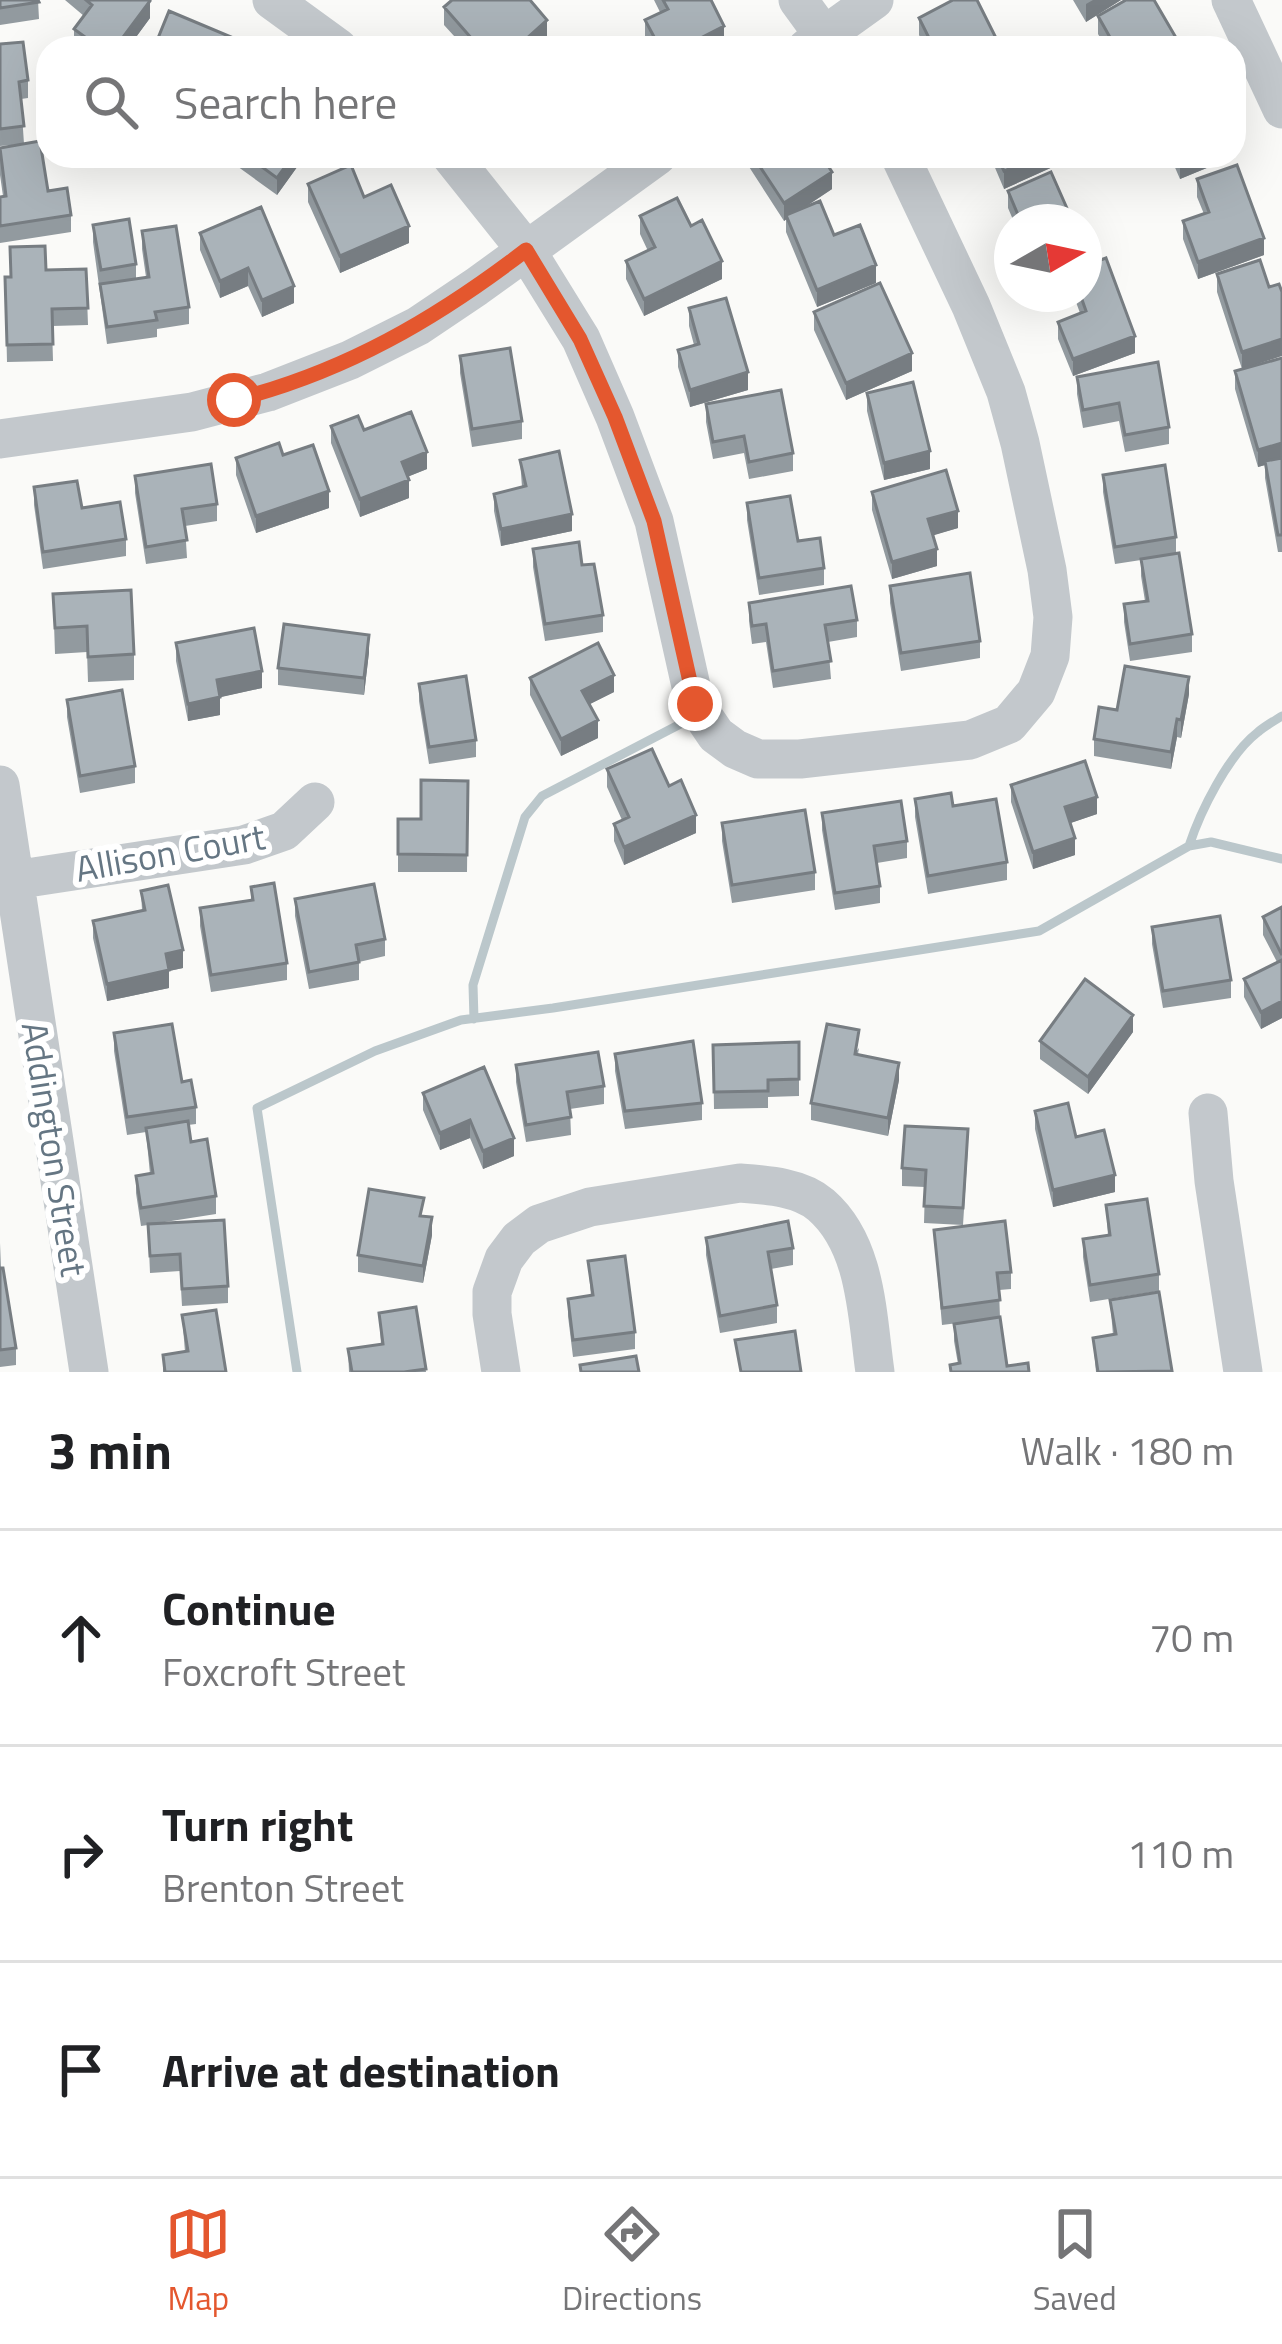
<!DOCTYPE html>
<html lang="en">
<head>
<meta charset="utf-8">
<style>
  :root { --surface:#fff; --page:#f2f2f2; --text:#202124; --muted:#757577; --line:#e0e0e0; --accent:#e4572e }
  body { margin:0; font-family:"Titillium Web",sans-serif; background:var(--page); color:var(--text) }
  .compass { position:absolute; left:994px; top:204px; width:108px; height:108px; border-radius:50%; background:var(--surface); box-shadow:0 12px 48px #0002; rotate:81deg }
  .stop { position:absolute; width:36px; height:36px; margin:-27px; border:9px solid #e4572e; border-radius:50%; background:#fff }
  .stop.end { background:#e4572e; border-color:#fff; box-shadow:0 3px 12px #0008 }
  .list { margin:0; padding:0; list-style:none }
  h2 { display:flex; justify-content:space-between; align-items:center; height:156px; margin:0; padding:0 48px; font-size:51px }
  h2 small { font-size:39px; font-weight:400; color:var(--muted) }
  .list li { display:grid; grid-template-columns:78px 1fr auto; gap:36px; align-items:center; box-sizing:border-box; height:216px; padding:0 48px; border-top:3px solid var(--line) }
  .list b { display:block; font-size:45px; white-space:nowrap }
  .list p { margin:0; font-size:39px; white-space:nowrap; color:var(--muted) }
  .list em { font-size:39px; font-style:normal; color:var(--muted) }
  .icon { flex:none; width:66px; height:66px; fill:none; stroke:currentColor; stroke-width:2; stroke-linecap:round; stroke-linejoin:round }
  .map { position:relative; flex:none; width:1282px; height:1372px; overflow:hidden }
  .search { position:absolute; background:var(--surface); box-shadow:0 12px 48px #0002; left:36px; right:36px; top:36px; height:132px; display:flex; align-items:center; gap:30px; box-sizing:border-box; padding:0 42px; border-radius:36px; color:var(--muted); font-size:45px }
  .sheet { height:804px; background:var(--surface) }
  nav { display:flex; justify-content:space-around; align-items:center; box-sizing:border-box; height:168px; border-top:3px solid var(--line); background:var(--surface); font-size:33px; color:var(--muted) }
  nav a { display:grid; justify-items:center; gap:6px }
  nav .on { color:var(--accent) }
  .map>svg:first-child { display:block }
</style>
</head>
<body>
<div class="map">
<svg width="1282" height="1372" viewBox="0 0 1282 1372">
  <rect width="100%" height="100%" fill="#fafaf8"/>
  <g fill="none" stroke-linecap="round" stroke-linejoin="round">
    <!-- stream -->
    <path stroke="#bbc7cb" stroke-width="9" d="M1189,846c11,-34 39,-91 69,-114 7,-6 16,-11 24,-16
      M474,1019l-1,-34 52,-168 17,-21 148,-77
      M297,1372l-40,-264 118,-57 86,-31 92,-12 486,-77 150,-85 22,-4 71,17"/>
    <!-- minor -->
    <path stroke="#c3c8cc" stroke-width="39" d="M272,0l66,48
      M798,0l35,48
      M1231,0l51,109
      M807,48l67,-48
      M451,156l75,94 55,89 34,78 39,104 41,183 21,31 19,14 23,10h42l170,-19 39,-16 27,-32 14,-36 3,-39 -6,-47 -27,-127 -14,-51 -35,-86 -71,-150
      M0,439l192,-27 76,-20 82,-32 68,-34 58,-39 181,-131
      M0,785l89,587
      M14,880l230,-35 40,-14 31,-29
      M1208,1113l6,68 29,191
      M501,1372l-9,-58v-22l12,-33 15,-20 20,-15 51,-17 150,-24c26,2 60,4 81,22 46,40 46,111 54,167"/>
  </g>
  <!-- wall -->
  <path fill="#929a9f" d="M0,0h38l1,19 -39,6z
    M65,0h84l1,18 -22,30h-51l-3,-2v-17l10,-13z
    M654,0h57l13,43 -10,5h-63l-6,-10v-18l15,-8z
    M1073,0h48l-35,22z
    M444,7l103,31 -11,10h-71l-21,-23z
    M1098,16l84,32h-76l-8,-14z
    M919,18l82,30h-76l-6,-13z
    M0,44l28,36v18l-7,1 3,45 -24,2z
    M0,148l71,67v17l-71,11v-46l3,-1 -3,-21z
    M223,156h82l-28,39z
    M742,156h80l10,33 -30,20 32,26 42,48 -59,24 -31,-75v-13l-2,2z
    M990,156h76v5l-62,28z
    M1170,156h56v4l-46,19z
    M1197,179l67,76 -66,24 -15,-40v-18l21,-7 -7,-17z
    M308,184l56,13 45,46 -69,30 -32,-71z
    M1008,191l65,31h-59l-6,-14z
    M640,216l51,10 31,53 -78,37 -18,-37v-18l22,-10 -8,-17z
    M93,225l43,39v15l10,-2 -4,-28v-18l47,76v17l-32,5v8l-50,7 -14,-102z
    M200,233l94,70 -32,14 -14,-31 -28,12 -20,-48z
    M1260,260l-18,109 -25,-77v-18z
    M86,269l2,56 -36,1 1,35 -46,1 -2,-85 41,-7z
    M1073,294h11l51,59 -62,23 -15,-37v-17l22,-9z
    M689,308l59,82 -58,17 -12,-40v-17l16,-5 -5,-19z
    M814,312l98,59 -66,29 -32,-70z
    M460,356l62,65v18l-50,8 -12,-74z
    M1282,358v194h-4l-13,-74v-13l-7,2 -23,-78v-18z
    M1077,377l92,50v17l-44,8 -6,-31 -36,7 -6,-34z
    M867,393l63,76 -46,11 -17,-69z
    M706,404l87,49v18l-44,8 -5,-26 -31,6 -7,-37z
    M331,426l33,4 63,39 -20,8 2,21 -49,19 -29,-74z
    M236,458l93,50 -73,25 -20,-58z
    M520,460l52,71 -71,15 -7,-35v-17l28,-7z
    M1103,475l73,62v16l16,81v18l-62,9 -6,-39v-18l21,-3 -4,-25v-16l-26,4 -12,-72z
    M135,476l82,28v17l-32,5 2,32 -41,6 -11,-71z
    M34,487l92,52v17l-83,13 -9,-64z
    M872,492l86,36 -25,7 4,31 -45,13 -20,-69z
    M747,503l51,38 26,27v17l-65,10 -12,-75z
    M533,549l49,16 21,50v17l-58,9 -12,-74z
    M890,586l90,55v17l-79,13 -11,-68z
    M53,594l81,60v26l-46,2 -1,-30 -32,2z
    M749,603l108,17v17l-29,5 3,37 -58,9 -7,-46 -14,2 -3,-23z
    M176,643l86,45 -42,9v18l-32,6 -12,-60z
    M369,652l-5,43 -86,-10v-17z
    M530,678l84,14 -24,12 8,34 -37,18 -31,-61z
    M419,684l57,56v17l-47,7 -10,-63z
    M1189,694l-8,44 -4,-1 -6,32 -77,-13v-17l23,-29z
    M67,700l68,66v17l-55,10 -13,-76z
    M607,769l62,17 27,47 -72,32 -10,-24v-17l8,-4 -15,-33z
    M468,781l-1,91h-69v-53h23z
    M1011,785l86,29 -27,9 5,32 -42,14 -22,-67z
    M915,799l92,63v18l-79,14 -13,-77z
    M822,813l85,28v17l-30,5 3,23v17l-45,7 -13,-80z
    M722,823l93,49v18l-83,13 -10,-62z
    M251,887l36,76v17l-76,12 -11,-66v-18l51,-8z
    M141,891l42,77 -14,3v17l-62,13 -14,-63v-17l49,-11z
    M295,899l90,40v17l-26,6v18l-50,9 -14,-73z
    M1282,907v111l-21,11 -17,-32v-18l33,-17 -14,-27v-18z
    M1152,927l79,53v18l-68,10 -11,-64z
    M1133,1032l-45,62 -48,-35v-18z
    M114,1033l68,49 14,25v17l-8,1 3,17 25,54v18l-64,10 76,62v17l-46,3 -2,-35 -30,2 -2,-48 -7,1 -5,-33v-17l14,-2 -4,-42 -19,3 -13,-84z
    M799,1042v54l-31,1v11l-54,1 -1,-64z
    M859,1048l-1,6 41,26 -11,56 -77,-16v-17z
    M615,1054l87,49v17l-77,9 -10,-58z
    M516,1065l88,21v18l-34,5 1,26 -45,7 -10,-60z
    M484,1067l30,89 -31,13 -13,-31 -30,12 -17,-40v-17z
    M1035,1111l41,26 39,55 -62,15 -18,-78z
    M968,1147l-5,78 -39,-2 1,-36 -23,-1v-18z
    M1106,1205l53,69v17l-69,11 -7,-45v-18l25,-3z
    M424,1216l8,19 -9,48 -65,-11v-17z
    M934,1230l77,42v17l-12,1 1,28 7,48 22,6h-79v-7l8,-1 -4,-23v-17l4,-1 -16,2z
    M706,1238l87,10v17l-22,4 6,36v18l-57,10 -14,-78z
    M0,1243l1,25 15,80v17l-16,2z
    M588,1261l47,71v17l-62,8 -5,-41v-17l23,-3z
    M1159,1292l13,80h-76l-3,-34 20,-3 -3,-35z
    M416,1307l10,65h-77l-1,-23 33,-5 -2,-31z
    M182,1315l44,57h-63v-17l22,-3z"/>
  <!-- shaded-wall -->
  <path fill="#777d82" d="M1093,0h28l-35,22v-18z
    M150,1v17l-22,30h-13z
    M547,20v18l-11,10h-20z
    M724,26v17l-10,5h-33z
    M293,156h12l-28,39v-17z
    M549,156h15l-15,9z
    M1038,156h28v5l-62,28v-18z
    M1195,156h31v4l-46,19v-17z
    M832,172v17l-48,32v-18z
    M409,226v17l-69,30v-17z
    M1264,238v17l-66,24v-17z
    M722,261v18l-78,37v-17z
    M876,265v18l-59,24v-17z
    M248,268v18l-28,12v-17z
    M294,286v17l-32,14v-17z
    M1135,336v17l-62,23v-17z
    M1282,339v17l-40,13v-17z
    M912,353v18l-66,29v-17z
    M748,372v18l-58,17v-17z
    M1282,443v17l-24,7v-17z
    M930,451v18l-46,11v-17z
    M427,452v17l-25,10v-17z
    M409,480v18l-49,19v-18z
    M329,491v17l-73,25v-17z
    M958,511v17l-30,9v-18z
    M572,514v17l-71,15v-17z
    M937,549v17l-45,13v-17z
    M369,635v17l-5,43v-17z
    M262,671v17l-45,10v-18z
    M614,675v17l-32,16v-17z
    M1189,677v17l-8,44v-18z
    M220,697v18l-32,6v-17z
    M1177,719v18l-6,32v-17z
    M598,720v18l-37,18v-17z
    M1097,797v17l-32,11v-18z
    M696,815v18l-72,32v-18z
    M1075,838v17l-42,14v-17z
    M183,950v18l-14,3v17l-62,13v-17l59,-30z
    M1282,1001v17l-21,11v-17z
    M1133,1015v17l-45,62v-17z
    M899,1063v17l-11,56v-18z
    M470,1120v18l-30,12v-17z
    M514,1138v18l-31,13v-18z
    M1115,1175v17l-62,15v-17z
    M432,1217v18l-9,48v-17z"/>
  <!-- building -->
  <path fill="#aab3b9" stroke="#777d82" stroke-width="3" d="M0,0h38l1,2 -39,6z
    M86,0h63l1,1 -35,47h-15l-26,-19 18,-24z
    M452,0h78l17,20 -31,28h-36l-36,-41z
    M663,0h48l13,26 -43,22h-21l-15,-28 23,-11z
    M953,0h24l24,48h-67l-15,-30z
    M1126,0h28l28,48h-66l-18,-32z
    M169,11l67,28 -4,9h-78z
    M23,42l5,38 -9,2 5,44 -24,3v-85z
    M40,141l8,50 19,-3 4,27 -71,11v-29l6,-1 -6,-48z
    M247,156h46l-16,22z
    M753,156h69l10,16 -48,31z
    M997,156h41l-34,15z
    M1178,156h17l-15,6z
    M351,165l13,32 27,-12 18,41 -69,30 -32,-72z
    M1237,165l27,73 -66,24 -15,-41 26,-9 -12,-33z
    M1051,172l22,50h-52l-13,-31z
    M677,198l14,28 11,-6 20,41 -78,38 -18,-38 29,-14 -15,-31z
    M820,201l14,34 26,-10 16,40 -59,25 -31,-75z
    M261,207l33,79 -32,14 -14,-32 -28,13 -20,-48z
    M129,219l7,45 -35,6 -8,-45z
    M176,226l13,81 -34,5 2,8 -50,7 -7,-43 49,-7 -7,-46z
    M45,246l1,24 40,-1 2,39 -36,1 1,35 -46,1 -2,-68h6l-1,-30z
    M1106,258l29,78 -62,23 -15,-37 28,-11 -6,-17h4v-28z
    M1260,260l9,27 10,-3 3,8v47l-40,13 -25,-78z
    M880,283l32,70 -66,30 -32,-71z
    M726,298l22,74 -58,18 -12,-40 21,-6 -10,-36z
    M510,348l12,73 -50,8 -12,-73z
    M1282,358v85l-24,7 -23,-79z
    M1158,362l11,65 -44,8 -6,-32 -36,7 -6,-33z
    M913,382l17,69 -46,12 -17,-70z
    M781,390l12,63 -44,9 -5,-26 -31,6 -7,-38z
    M411,412l16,40 -25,10 7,18 -49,19 -29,-73 27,-10 6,14z
    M279,443l4,12 30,-10 16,46 -73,25 -20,-58z
    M559,451l13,63 -71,15 -7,-35 32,-8 -6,-26z
    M1282,458v77h-4l-13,-74z
    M211,464l6,40 -35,5 5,31 -41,7 -11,-71z
    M1165,465l11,72 -61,10 -12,-72z
    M946,470l12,41 -30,8 9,30 -45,13 -20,-70z
    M77,481l5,27 38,-6 6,37 -83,13 -9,-65z
    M790,496l8,45 22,-3 4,30 -65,10 -12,-75z
    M579,542l3,23 12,-1 9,51 -58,9 -12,-75z
    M1179,553l13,81 -62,10 -6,-40 24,-3 -7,-42z
    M970,573l10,68 -79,12 -11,-67z
    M851,586l6,34 -32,5 6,36 -58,10 -7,-47 -14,2 -3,-23z
    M131,590l3,64 -46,3 -1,-31 -32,2 -2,-34z
    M284,624l85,11 -5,43 -86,-10z
    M254,628l8,43 -45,9 3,17 -32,7 -12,-61z
    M598,643l16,32 -32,16 16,29 -37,19 -31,-61z
    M1125,666l64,11 -8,43 -4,-1 -6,33 -77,-13 5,-32 18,3z
    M466,676l10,64 -47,7 -10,-63z
    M122,690l13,76 -55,10 -13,-76z
    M652,749l17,37 12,-6 15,35 -72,32 -10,-23 15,-7 -22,-48z
    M1085,761l12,36 -32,10 10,31 -42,14 -22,-67z
    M421,780l47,1 -1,74 -69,-1v-35h23z
    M951,793l2,13 43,-7 11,63 -79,14 -13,-77z
    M901,801l6,40 -33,5 6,40 -45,7 -13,-80z
    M805,810l10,62 -83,13 -10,-62z
    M274,883l13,80 -76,12 -11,-67 53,-8 -2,-13z
    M374,884l11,55 -29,6 3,17 -50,10 -14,-73z
    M168,885l15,65 -17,4 3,16 -62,14 -14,-63 52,-11 -4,-19z
    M1282,907v48l-19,-38z
    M1220,916l11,64 -68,11 -11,-64z
    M1282,960v41l-21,11 -17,-33z
    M1085,979l48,36 -45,62 -48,-36z
    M172,1024l10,58 9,-2 5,27 -69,10 -13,-84z
    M827,1024l32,6 -4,24 44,9 -11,55 -77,-15z
    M693,1041l9,62 -77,8 -10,-57z
    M799,1042v37l-31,1v11l-54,1 -1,-47z
    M598,1052l6,34 -37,6 4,25 -45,8 -10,-60z
    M484,1067l30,71 -31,13 -13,-31 -30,13 -17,-40z
    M1068,1103l8,34 28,-7 11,45 -62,15 -18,-79z
    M188,1121l3,21 16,-3 9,57 -75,12 -5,-32 17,-3 -7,-45z
    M905,1126l63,3 -5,79 -39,-2 2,-36 -24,-2z
    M369,1189l55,9 -4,18 12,1 -9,49 -65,-11z
    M1147,1199l12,75 -69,11 -7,-46 27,-4 -4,-30z
    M224,1220l4,66 -46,3 -2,-35 -30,2 -2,-32z
    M788,1221l5,27 -25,4 9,53 -57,11 -14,-78z
    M1005,1221l6,51 -14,1 3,27 -58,8 -8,-78z
    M625,1256l10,76 -62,8 -5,-41 25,-4 -5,-34z
    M0,1268h3l13,80 -16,2z
    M1159,1292l13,79 -74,1 -5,-34 23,-4 -6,-34z
    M416,1307l10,62 -22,3h-52l-4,-23 35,-5 -4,-31z
    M216,1310l10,62h-61l-2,-17 25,-4 -6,-36z
    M1000,1317l7,49 21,-3 1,9h-78l-1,-7 10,-2 -6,-39z
    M795,1331l6,41h-60l-6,-32z
    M636,1356l3,16h-58l-1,-7z"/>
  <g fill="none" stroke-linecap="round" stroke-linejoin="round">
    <!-- route -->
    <path stroke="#e4572e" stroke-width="15" d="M234,400c111,-28 202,-81 292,-150l54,89 35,78 39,104 41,183"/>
  </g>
  <g text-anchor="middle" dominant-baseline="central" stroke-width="12" stroke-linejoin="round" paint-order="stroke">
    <!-- street labels -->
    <g font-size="36" fill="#657683" stroke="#fff">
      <text transform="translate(170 852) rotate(-10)">Allison Court</text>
      <text transform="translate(55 1149) rotate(81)">Addington Street</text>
    </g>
  </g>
</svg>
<svg class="compass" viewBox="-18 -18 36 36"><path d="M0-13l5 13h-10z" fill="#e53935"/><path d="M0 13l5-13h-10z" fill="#757577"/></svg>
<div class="stop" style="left:234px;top:400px"></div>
<div class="stop end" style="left:695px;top:704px"></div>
<div class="search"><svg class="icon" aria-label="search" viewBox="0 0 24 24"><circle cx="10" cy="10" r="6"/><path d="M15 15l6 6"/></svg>Search here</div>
</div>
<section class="sheet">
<h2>3 min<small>Walk · 180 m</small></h2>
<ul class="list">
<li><svg class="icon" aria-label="ahead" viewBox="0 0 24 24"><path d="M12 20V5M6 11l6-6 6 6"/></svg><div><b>Continue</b><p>Foxcroft Street</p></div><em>70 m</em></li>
<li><svg class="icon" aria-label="right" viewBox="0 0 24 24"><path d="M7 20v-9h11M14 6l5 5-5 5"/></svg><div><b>Turn right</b><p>Brenton Street</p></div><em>110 m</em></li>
<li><svg class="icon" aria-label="arrive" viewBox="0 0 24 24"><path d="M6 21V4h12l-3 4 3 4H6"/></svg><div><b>Arrive at destination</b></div></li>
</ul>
</section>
<nav>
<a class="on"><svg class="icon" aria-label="map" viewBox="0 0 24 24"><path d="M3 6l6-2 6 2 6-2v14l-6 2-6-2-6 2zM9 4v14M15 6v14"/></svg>Map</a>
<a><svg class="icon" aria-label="directions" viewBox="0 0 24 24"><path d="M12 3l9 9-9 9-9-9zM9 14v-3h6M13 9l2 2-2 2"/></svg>Directions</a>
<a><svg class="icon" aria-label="saved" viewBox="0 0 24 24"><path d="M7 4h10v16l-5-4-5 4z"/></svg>Saved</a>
</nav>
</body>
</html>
